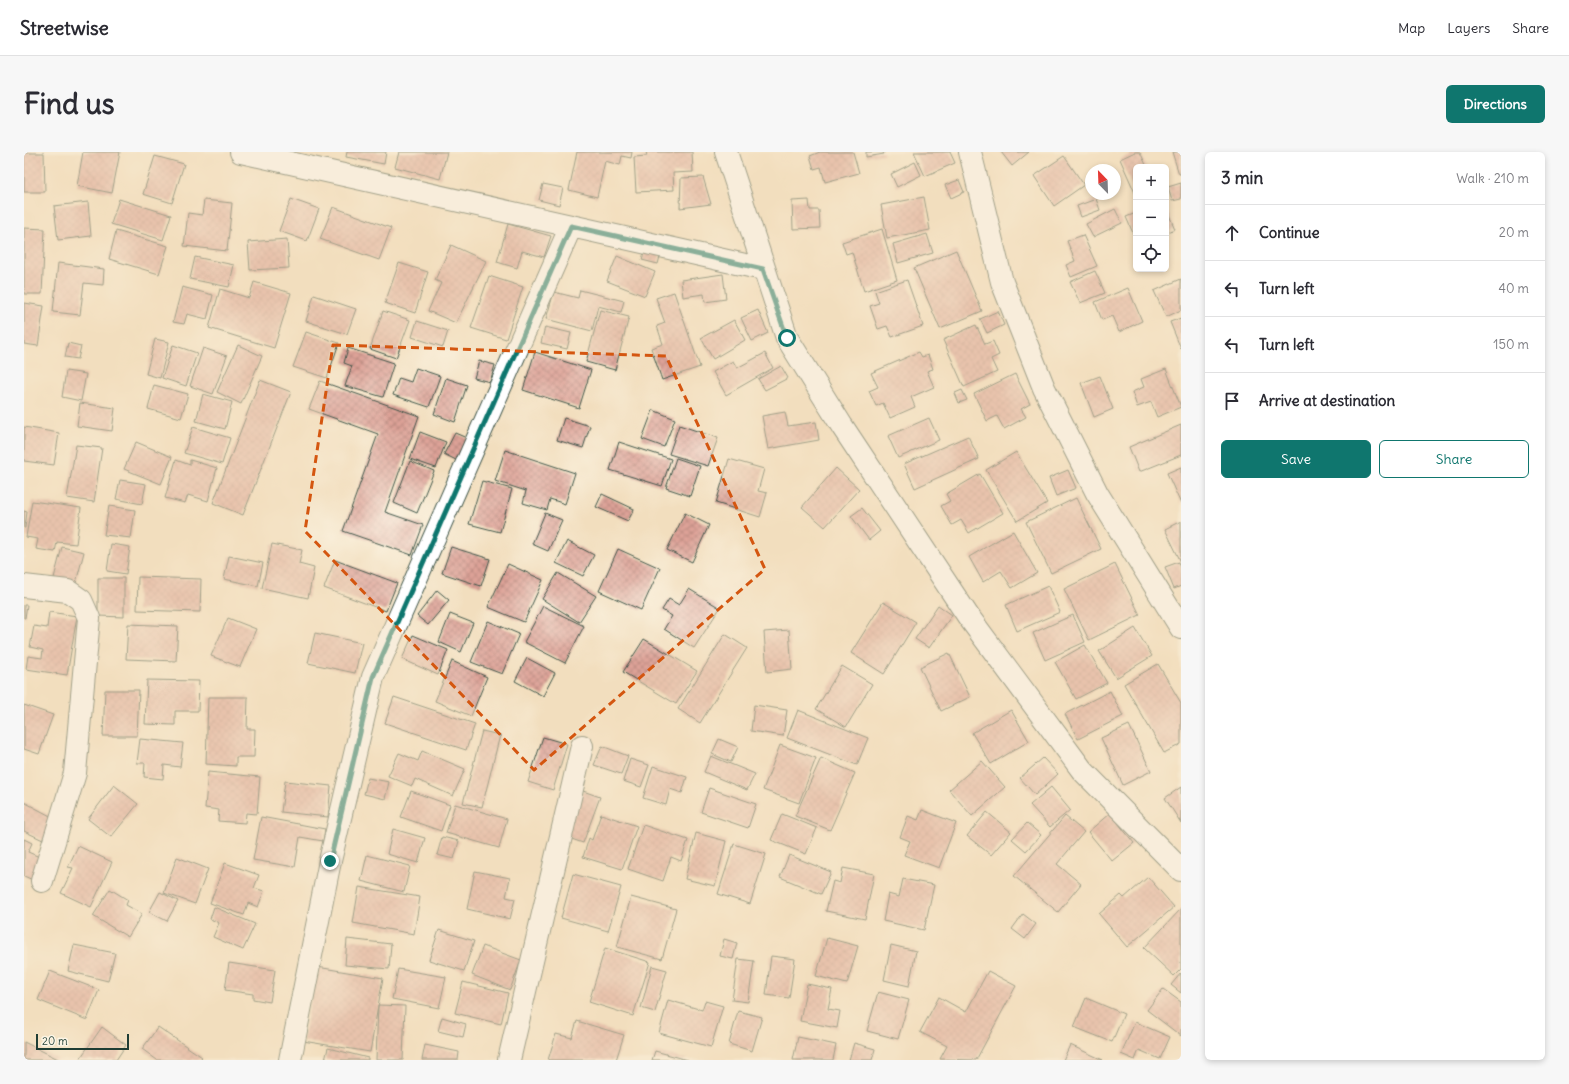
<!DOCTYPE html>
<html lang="en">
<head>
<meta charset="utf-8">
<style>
  :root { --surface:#fff; --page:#f7f7f7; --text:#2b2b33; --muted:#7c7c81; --line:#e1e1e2; --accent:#0f766e }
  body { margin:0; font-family:Delius,sans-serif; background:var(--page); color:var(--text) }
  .controls { position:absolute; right:12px; top:12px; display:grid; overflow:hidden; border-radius:6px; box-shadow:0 2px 6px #0003 }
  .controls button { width:36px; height:36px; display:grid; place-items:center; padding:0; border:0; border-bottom:1px solid var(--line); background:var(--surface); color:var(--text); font:20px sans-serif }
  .compass { position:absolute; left:1061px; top:12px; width:36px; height:36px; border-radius:50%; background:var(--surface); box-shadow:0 2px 6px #0003; rotate:337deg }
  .scale { position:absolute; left:12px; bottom:10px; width:93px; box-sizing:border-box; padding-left:4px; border:2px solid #1f3d34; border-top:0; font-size:11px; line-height:14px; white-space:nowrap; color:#1f3d34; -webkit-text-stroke:3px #fcf5e5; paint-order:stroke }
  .stop { position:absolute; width:12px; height:12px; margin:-9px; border:3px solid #0f766e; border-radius:50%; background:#fff }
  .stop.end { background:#0f766e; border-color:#fff; box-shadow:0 1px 4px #0008 }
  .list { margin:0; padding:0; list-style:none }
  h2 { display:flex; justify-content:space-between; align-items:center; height:52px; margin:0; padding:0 16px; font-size:17px }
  h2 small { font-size:13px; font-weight:400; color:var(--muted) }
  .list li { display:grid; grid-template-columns:26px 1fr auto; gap:12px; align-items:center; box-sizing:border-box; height:56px; padding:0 16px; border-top:1px solid var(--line) }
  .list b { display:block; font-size:15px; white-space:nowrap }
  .list em { font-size:13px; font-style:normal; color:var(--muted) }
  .actions { display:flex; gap:8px; padding:12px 16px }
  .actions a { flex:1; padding:9px 0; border:1px solid var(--accent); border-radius:6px; text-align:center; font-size:14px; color:var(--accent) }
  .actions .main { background:var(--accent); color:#fff }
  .icon { flex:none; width:22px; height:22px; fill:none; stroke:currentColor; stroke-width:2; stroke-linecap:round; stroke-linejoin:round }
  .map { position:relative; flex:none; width:1157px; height:908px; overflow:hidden; border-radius:6px }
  header { display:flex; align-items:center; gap:24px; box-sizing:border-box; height:56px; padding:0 20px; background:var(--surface); border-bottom:1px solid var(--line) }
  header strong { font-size:19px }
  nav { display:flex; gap:22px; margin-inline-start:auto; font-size:14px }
  .intro { display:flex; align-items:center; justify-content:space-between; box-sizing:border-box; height:96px; padding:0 24px }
  h1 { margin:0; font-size:28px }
  .button { padding:10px 18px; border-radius:6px; background:var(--accent); color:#fff; font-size:14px; font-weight:700 }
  main { display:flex; gap:24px; padding:0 24px }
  aside { flex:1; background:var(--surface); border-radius:6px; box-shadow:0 2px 6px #0003 }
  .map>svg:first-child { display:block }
</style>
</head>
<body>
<header>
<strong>Streetwise</strong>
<nav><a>Map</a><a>Layers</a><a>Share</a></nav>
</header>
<div class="intro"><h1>Find us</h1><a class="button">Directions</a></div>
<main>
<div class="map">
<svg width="1157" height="908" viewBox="0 0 1157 908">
  <defs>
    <pattern id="building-cross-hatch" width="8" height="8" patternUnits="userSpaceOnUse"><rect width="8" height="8" fill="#dda297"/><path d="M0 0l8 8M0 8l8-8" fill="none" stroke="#b3857c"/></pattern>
  </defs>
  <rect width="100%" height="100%" fill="#fcf5e5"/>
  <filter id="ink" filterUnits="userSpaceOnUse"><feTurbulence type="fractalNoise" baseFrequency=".025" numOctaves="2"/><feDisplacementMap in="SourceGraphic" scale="8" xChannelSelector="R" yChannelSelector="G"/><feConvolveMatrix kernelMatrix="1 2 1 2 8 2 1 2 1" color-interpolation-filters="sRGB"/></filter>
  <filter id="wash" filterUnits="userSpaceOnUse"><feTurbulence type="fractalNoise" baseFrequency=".012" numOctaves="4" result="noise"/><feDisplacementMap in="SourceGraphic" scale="16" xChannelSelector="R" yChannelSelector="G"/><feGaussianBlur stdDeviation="0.9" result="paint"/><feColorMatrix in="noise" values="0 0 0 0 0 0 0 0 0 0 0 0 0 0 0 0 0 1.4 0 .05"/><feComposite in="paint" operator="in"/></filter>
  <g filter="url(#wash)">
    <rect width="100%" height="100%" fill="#f2debe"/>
    <g id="blocks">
      <!-- building -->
      <path fill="url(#building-cross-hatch)" d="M59,0h37l-8,41 -35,-7z
        M323,0h39l-2,12 -38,-7z
        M375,0h48l-7,27 -45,-12z
        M553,0h55l-1,6 -9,-2 -2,9 -15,-4 -8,36 -28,-7z
        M622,0h46l1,20 -20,1 1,17 -38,2 -2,-35 13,-1z
        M796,0h33l6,21 -34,9 -4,-15 -7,2 -4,-13z
        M842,0h17l1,2 -18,3z
        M890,0h36l5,11 -30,13z
        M977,0h28l-17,14z
        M1111,0h5l7,15h-11v28l-16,-36z
        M1148,0h9v22h-2z
        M0,1h20l1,39h-21z
        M131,4l29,8 -12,39 -29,-9z
        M1040,4l20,29 -30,21 -20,-30z
        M891,10l6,13 -24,12 -6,-13z
        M679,25l8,27 -31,4 1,-30z
        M935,28l5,12 -13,6 -6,-13z
        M1157,31v16l-9,2 -4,-14z
        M519,32l20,4 -4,17 -20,-5z
        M900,45l6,33 -43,8 -6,-33z
        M95,47l52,16 -8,25 -52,-16z
        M267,47l28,10 -12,32 -28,-10z
        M1072,47l4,11 -19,7 -4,-11z
        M180,48l28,3 -5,48 -43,-5 4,-33 14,2z
        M785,48l1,10h9l1,18 -27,1 -1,-28z
        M64,50l3,34 -33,4 -4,-34z
        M309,55l58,21 -12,32 -59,-21z
        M1142,56l9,21 -9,4z
        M1091,57l7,14 -29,14 -7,-13z
        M1112,61v27l-10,-23z
        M484,72l43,12 -7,21 -22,-6 -5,17 -20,-6z
        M0,76l21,1 -3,65h-18z
        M858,77l15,51 -33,11 -12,-39 -6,2 -4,-12z
        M92,79l52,15 -9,28 -50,-15z
        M903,82l6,19 -35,10 -5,-19z
        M1059,83l14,31 -26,11 -5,-12 9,-4 -8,-20z
        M263,87l2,29 -39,2 -2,-28z
        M427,93l35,16 -30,62 -28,-12 13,-28 -6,-3z
        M622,93l16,4 -4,15 -16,-4z
        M932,98l26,61 -42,18 -26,-61z
        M593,104l38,16 -10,24 -38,-15z
        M171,105l39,8 -5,22 -39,-8z
        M34,111l46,6 -1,16 -19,-2 -4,32 -27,-3z
        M375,111l29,9 -13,41 -30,-10z
        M1071,119l10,22 -25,10 -10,-21z
        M699,122l3,25 -21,3 -1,-8 -21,3 -2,-17z
        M465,124l34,11 -17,52 -35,-11z
        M1157,127v31l-15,7 -12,-26z
        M883,128l16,46 -31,11 -5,-11 -9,3 -8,-23 9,-3 -4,-12z
        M230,130l37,11 -17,55 -65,-20 11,-39 29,9z
        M158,135l31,8 -6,24 -20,-5 -3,10 -11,-2z
        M1104,136l14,33 -23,11 -7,-16 -10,4 -7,-18z
        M556,138l44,11 -3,11 -23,-6 -6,25 -46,-12 8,-27 24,6z
        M650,140l26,75 -38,13 -11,-32 12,-4 -6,-18 8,-3 -9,-25z
        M290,143l42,14 -9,25 -41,-13z
        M0,151l20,3 -6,40 -14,-2z
        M576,158l29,7 -14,53 -29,-8z
        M734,158l10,23 -16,8 -11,-23z
        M359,159l27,9 -14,38 -26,-9z
        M974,159l6,14 -17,8 -7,-14z
        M1157,166v31l-11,-27z
        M710,168l11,20 -32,19 -12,-21z
        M393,169l31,10 -5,16 -31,-10z
        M952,173l9,19 8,-3 6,14 -8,4 6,13 -33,15 -21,-47z
        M521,175l26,6 -4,16 -26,-6z
        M282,180l33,11 -12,35 -34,-11z
        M131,187l14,3 -9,36 -14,-4z
        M44,191l13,3 -3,13 -13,-2z
        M149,193l24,8 -11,33 -24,-8z
        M214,193l24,11 -21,48 -24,-12z
        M179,196l24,8 -14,38 -23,-8z
        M324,196l46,15 -11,34 -38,-11 7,-20 -8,-3z
        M511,200l56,18 -12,38 -56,-18z
        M895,200l3,5 6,-2 5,14 -6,2 7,16 -23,10 4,10 -25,11 -7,-15 -7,3 -7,-15 9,-4 -7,-14z
        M741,201l8,15 -47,27 -13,-23 20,-11 4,7z
        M455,209l16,4 -5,17 -16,-4z
        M757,214l7,12 -23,12 -7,-11z
        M392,216l24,8 -11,31 -36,-12 6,-17 12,4z
        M1142,217l15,38 -24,10 -6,-15 -14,5 -5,-15 12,-5 -3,-8z
        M42,219l20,3 -5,27 -19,-4z
        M991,222l15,30 -9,5 5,8 -22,12 -7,-13 -10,5 -13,-27z
        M1076,224l13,33 -19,8 -13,-34z
        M422,226l21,7 -12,37 -21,-8z
        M236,228l31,12 -48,123 -30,-12z
        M296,229l99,35 -34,96 38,13 -11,30 -69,-24 35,-97 -69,-25z
        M130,233l34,9 -7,24 -33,-9z
        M938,238l5,10 -8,3 -4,-10z
        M179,242l29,8 -7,27 -29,-8z
        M56,251l35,5 -3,23 -35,-5z
        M629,258l22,9 -11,28 -22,-8z
        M761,260l3,14 28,-4 3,18 -51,9 -6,-33z
        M540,266l26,8 -7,22 -26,-8z
        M905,266l10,22 -41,18 -10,-22z
        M655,273l39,13 -10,28 -39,-12z
        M1157,273v30l-42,17 -10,-25z
        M0,275l35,6 -5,32 -30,-4z
        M169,275l37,11 -8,26 -38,-11z
        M396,280l26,10 -10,26 -26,-9z
        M431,281l14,6 -11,22 -14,-7z
        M944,284l11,23 -64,29 -11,-24z
        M112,290l36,15 -11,27 -37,-15z
        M595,290l52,17 -9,27 -52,-16z
        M52,293l26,3 -8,54 -27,-4z
        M481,298l70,23 -10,31 -15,-5 -3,11 -24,-7 3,-12 -31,-10z
        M992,300l31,51 -30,18 -31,-51z
        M652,306l24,8 -10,30 -24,-8z
        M705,307l35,10 -6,22 9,2 -7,24 -44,-14z
        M152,308l14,5v-5l27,8 -9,33 -20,-6 -3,8 -20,-5z
        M386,309l24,10 -17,42 -23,-10z
        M1157,315v37l-14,-31z
        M812,316l23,21 -34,38 -23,-20z
        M1044,318l8,18 -20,8 -7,-18z
        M956,322l23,39 -34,20 -8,-13 -9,5 -11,-19 9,-5 -4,-7z
        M96,328l26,4 -4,20 -26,-5z
        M458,329l30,8 -12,43 -31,-8z
        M578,342l32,15 -6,12 -32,-14z
        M1052,346l25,51 -50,24 -25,-51z
        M8,349l49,7 -5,36 -19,-2 -2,10 -19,-3 2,-10 -12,-2z
        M85,354l26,4 -4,28 -27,-3z
        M838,356l18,23 -11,9 -18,-24z
        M0,359l3,1 -2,16h-1z
        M521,361l17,7 -14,31 -16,-7z
        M661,361l24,12 -17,37 -25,-12z
        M1157,369v41l-16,-33z
        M989,379l24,42 -25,15 -11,-17 -18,11 -14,-25z
        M543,389l27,14 -11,21 -27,-13z
        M87,392l19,3 -4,27 -19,-3z
        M248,392l30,6 -3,14 15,4 -6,30 -46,-10z
        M38,395l22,5 -8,31 -22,-5z
        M427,395l39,12 -9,27 -39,-13z
        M594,397l42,19 -19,42 -42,-19z
        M205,404l34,7 -5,23 -34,-7z
        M311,408l62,23 -11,28 -62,-23z
        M1155,410l2,6v18l-7,3 -9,-22z
        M484,412l35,16 -19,42 -36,-15z
        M1091,412l25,51 -51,25 -25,-51z
        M534,421l38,23 -17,26 -37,-23z
        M114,425l63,2 -1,33 -63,-2z
        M74,426h26v39l-26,-1z
        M1024,434l12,26 -43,19 -11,-26z
        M665,437l31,19 -26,40 -30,-19 8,-13 -10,-6 7,-11 10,6z
        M413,438l12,10 -21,25 -11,-9z
        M859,450l33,20 -32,52 -33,-21z
        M0,453h3l-2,13h-1z
        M914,453l14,10 -23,33 -14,-9z
        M519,454l41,20 -19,37 -41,-21z
        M25,460l28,4 -10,59 -41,-6 2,-13 14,2 1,-8 -13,-3 4,-21 13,2z
        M426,462l23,9 -12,29 -22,-10z
        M1049,463l12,27 -40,18 -12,-27z
        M204,466l28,11 -16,38 -29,-11z
        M464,469l31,13 -17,40 -31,-12z
        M104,472l50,2 -2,35 -50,-2z
        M1111,476l17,28 -36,22 -17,-27z
        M765,478l3,39 -25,3 -3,-40z
        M291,481l47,10 -7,30 -47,-10z
        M701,482l22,14 -47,75 -22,-14z
        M389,483l35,15 -10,25 -36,-16z
        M620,487l53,32 -21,33 -53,-32z
        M1061,493l22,38 -31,16 -21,-37z
        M925,501l21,44 -29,14 -21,-44z
        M503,506l28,15 -12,23 -28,-15z
        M428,509l35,16 -16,39 -36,-15z
        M1134,512l23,39v41l-17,9 -40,-69z
        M818,514l30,18 -26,43 -30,-18z
        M123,528l52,1 -1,30h-23v14l-30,-1z
        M81,538h34l-2,46h-34z
        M1086,539l13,25 -45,23 -13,-25z
        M184,545h40l-1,32h8l-1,28h-18v9l-30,-2z
        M370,545l81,27 -9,26 -81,-27z
        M0,553l29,10 -14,39 -15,-5z
        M730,553l33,5 -4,26 -32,-5z
        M774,558l70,28 -11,27 -70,-27z
        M987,558l18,31 -38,23 -19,-31z
        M1105,573l22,46 -28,14 -22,-47z
        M458,579l18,4 -18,72 -19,-4z
        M519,585l24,7 -14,46 -25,-8z
        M116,587l43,4 -3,24 -16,-2 -1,14 -19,-2 1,-14h-8z
        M695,587l19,8 -7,15 -19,-8z
        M756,593l36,13 -17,45 -36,-13z
        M578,594l26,10 -7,18 -27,-9z
        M398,599l43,18 -12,27 -38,-17 -3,7 -24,-10 11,-23 19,8z
        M687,604l44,18 -8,16 -43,-18z
        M797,606l34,15 -25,57 -35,-14z
        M1019,606l15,16 -23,21 -15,-17z
        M606,607l19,6 -8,22 -18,-6z
        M958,609l23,26 -33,29 -23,-26z
        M629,614l34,11 -5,16 -12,-4 -4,16 -23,-7z
        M184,620l52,5 -3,37 -11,-1 -1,10 -27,-2 1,-11 -14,-2z
        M344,626l21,4 -4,17 -21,-5z
        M261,629l46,5 -3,31 -47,-5z
        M90,633l24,19 -27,33 -23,-18z
        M1027,635l19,23 -20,17 -20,-22z
        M1157,635v36l-16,-25z
        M685,636l47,16 -8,24 -47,-16z
        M387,639l39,14 -9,26 -40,-14z
        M559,639l17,6 -17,46 -17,-6z
        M0,650l32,17 -11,22 -21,-10z
        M431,652l52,15 -8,29 -53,-15z
        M898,658l34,13 -17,45 -35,-13 6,-14 -10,-4 8,-21 10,4z
        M963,660l24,20 -20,23 -24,-19z
        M1086,661l24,30 -22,18 -24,-29z
        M577,662l36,12 -15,43 -39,-12 6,-19 3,2z
        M758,662l35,14 -11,26 -35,-14z
        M1041,664l19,16 -27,32 24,20 -23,28 -44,-36z
        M237,665l64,12 -2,12 -23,-4 -5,30 -42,-7z
        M1003,671l14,12 -15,16 -14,-12z
        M619,673l45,15 -7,21 -10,-4 -8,24 -35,-12z
        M369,677l32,9 -7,25 -31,-9z
        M672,681l30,8 -11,45 -30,-7z
        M418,685l17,4 -5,18 -17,-4z
        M0,687l8,4 -4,9 16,7 -9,22 -11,-5z
        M710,692l32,10 -16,50 -32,-10z
        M54,694l34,16 -21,45 -30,-14 12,-25 -5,-1z
        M343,703l43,11 -6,26 -43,-11z
        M765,703l42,17 -10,22 -41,-17z
        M153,705l31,12 -13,35 -31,-11z
        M201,711l34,12 -5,13 10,3 -6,16 -10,-4 -4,12 -34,-12z
        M819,716l31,6 -9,45 -39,-8 7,-30 7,2z
        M451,719l35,7 -4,19 9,2 -5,20 -43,-10z
        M549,722l48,13 -13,44 -47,-13z
        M1124,725l26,30 -47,40 -28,-33 22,-19 3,3z
        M879,727l31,6 -10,45 -41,-9 5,-27 11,3z
        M335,735l61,10 -6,37 -61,-11z
        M86,737l18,11 -2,5 16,9 -14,23 -35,-21z
        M136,740l18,9 -11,20 -18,-9z
        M607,745l45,12 -14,50 -45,-12z
        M190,755l41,17 -12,26 -30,-13 6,-14 -9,-4z
        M1157,757v60l-7,7 -30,-28z
        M999,762l13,10 -11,15 -13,-10z
        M415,778l35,11 -10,30 -35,-11z
        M803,786l31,8 -11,38 -31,-8z
        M323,787l44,5 -2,25 -44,-4z
        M700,787l13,4 -4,16 -13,-3z
        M50,793l41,8 -7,28 -40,-10z
        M867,793l25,6 -7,35 -25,-6z
        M459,794l38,14 -11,30 -38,-15z
        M581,796l45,14 -17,54 -44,-14z
        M747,804l24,3 -6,39 -23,-3z
        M714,807l16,2 -6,41 -16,-2z
        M205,811l46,7 -5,32 -17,-3v-5l-28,-4z
        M628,814l15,4 -12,42 -14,-4z
        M293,815l66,11 -13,74 -67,-11z
        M374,817l48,8 -7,31 -47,-9z
        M26,819l49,19 -12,30 -49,-20z
        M964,819l28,15 -40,74 -36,-1 7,-13 -27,-14 19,-35 27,15z
        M1157,821v20l-10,-8z
        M439,830l45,11 -7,31 -46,-11z
        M783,832l25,5 -4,20 12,2 -3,17 -37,-7z
        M1139,837l18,13v34l-34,-26z
        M854,840l31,8 -11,39 -31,-8z
        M1062,846l38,16 -12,28 -38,-15z
        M644,848l34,10 3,-9 18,5 -12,41 -52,-14z
        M354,853l27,1 -2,54h-27z
        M714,859l24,6 -10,34 -23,-7z
        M418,865l24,7 -3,13 -25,-6z
        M553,869l47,14 -8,25h-68l8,-26 16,4z
        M1111,870l35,15 -10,22 -21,-9 -4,10 -14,-6z
        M78,875l24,18 -10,15h-37z
        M134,875l44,30 -3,3h-42l-15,-11z
        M774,885l38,8 -3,15h-40z
        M0,890l36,18h-36z
        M830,891l21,6 -3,11h-23z
        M401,893l34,7 -1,8h-36z
        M1046,893l33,15h-40z
        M304,896l40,10v2h-43z
        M631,899l33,9h-36z"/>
    </g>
  </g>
  <g filter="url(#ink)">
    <use href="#blocks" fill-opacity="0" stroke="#3f5549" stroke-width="1"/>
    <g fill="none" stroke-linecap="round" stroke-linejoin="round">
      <!-- minor casing -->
      <g stroke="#3f5549" stroke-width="24">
        <path id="minor" d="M217,0l522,117
          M702,0l61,186 55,88 126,190 114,154 99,100
          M946,0l32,130 42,106 53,105 84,135
          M0,434l44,5 13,9 8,18 -14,155 -33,108
          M266,908l40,-199 43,-184 198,-451
          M485,908l73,-314"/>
      </g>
      <!-- minor -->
      <use href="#minor" stroke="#fff" stroke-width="22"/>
    </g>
  </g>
  <g fill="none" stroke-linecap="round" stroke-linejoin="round" filter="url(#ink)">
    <!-- route -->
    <path stroke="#0f766e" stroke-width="5" d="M306,709l43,-184 198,-451 192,43 24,69"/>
  </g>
  <!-- marked area -->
  <path d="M0 0H1157V908H0ZM309,193l333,11 99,213 -231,201 -229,-239z" fill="#f2debe" fill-opacity=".55" fill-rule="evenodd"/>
  <path fill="none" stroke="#d45610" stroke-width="3" stroke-dasharray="8 5" stroke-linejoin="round" d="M309,193l333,11 99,213 -231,201 -229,-239z"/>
</svg>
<div class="controls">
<button>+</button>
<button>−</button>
<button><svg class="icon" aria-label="locate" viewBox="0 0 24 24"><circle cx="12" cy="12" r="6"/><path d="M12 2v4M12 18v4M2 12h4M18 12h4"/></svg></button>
</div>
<svg class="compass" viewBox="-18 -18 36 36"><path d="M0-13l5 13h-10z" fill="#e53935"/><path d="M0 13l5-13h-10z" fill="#7c7c81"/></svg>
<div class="scale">20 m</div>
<div class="stop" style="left:763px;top:186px"></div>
<div class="stop end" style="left:306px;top:709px"></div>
</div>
<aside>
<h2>3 min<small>Walk · 210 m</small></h2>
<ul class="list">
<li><svg class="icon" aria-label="ahead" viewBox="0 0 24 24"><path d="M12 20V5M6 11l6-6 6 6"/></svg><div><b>Continue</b></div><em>20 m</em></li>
<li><svg class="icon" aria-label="left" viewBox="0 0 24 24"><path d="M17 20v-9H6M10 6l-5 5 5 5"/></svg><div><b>Turn left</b></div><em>40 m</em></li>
<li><svg class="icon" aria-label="left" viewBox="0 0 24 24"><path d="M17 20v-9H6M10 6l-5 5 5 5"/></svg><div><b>Turn left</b></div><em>150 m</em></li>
<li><svg class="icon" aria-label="arrive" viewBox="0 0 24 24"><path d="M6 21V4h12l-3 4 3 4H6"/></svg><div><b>Arrive at destination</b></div></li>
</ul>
<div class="actions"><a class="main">Save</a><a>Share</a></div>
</aside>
</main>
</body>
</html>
